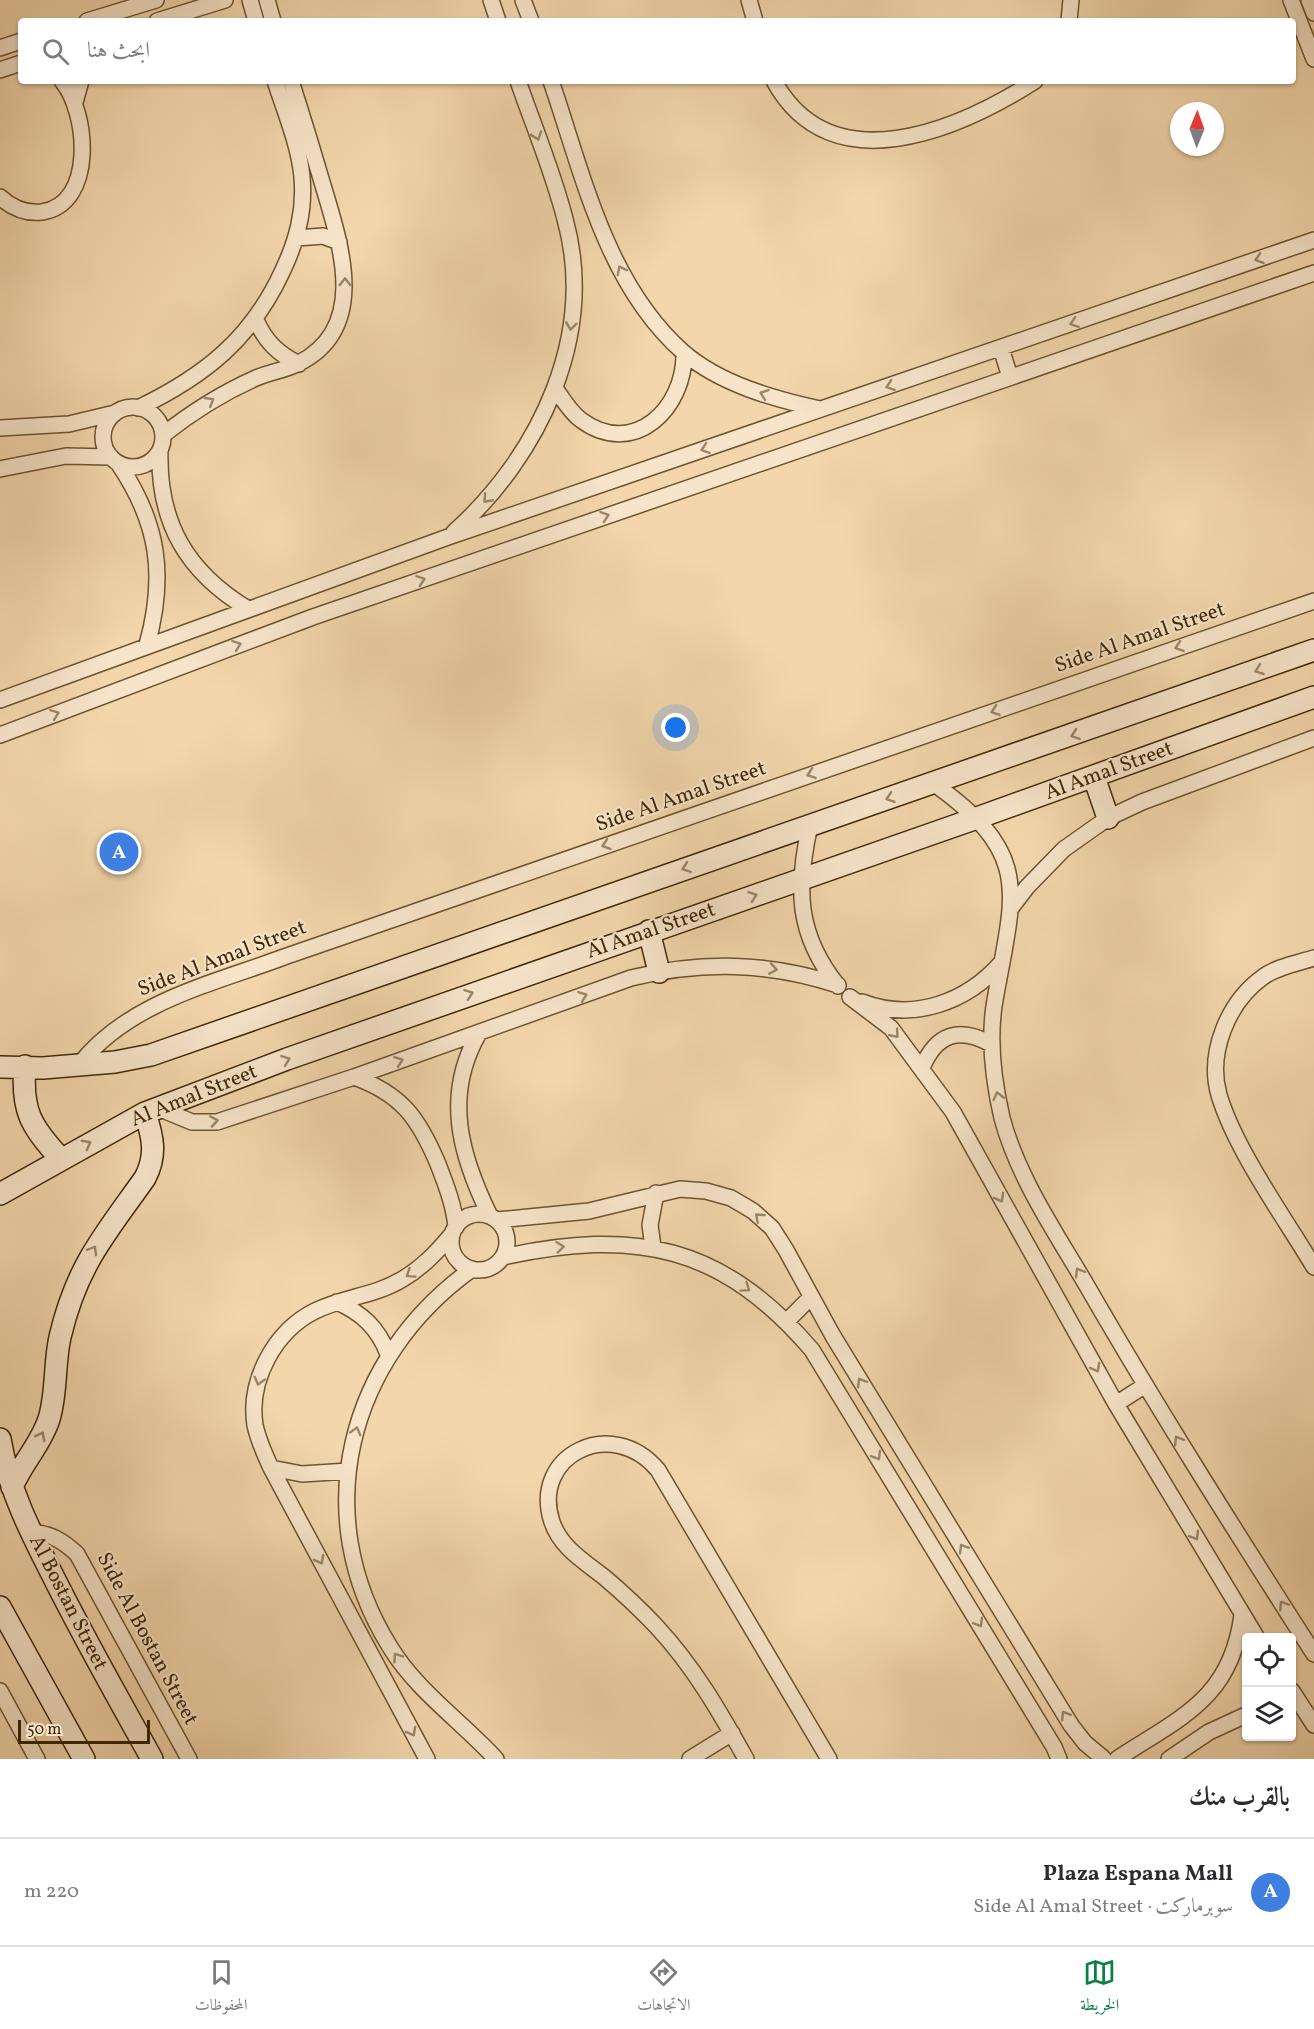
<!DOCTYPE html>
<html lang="ar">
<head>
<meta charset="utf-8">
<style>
  :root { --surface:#fff; --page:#f2f2f3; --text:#2b2b33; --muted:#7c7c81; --line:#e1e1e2; --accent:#0b8043 }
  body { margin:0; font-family:Vollkorn,Amiri,serif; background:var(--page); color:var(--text); direction:rtl }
  .controls { position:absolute; right:18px; bottom:18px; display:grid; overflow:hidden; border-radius:6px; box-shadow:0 2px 4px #0004 }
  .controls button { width:54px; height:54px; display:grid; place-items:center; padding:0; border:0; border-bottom:2px solid var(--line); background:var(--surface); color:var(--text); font:30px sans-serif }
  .compass { position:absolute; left:1170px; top:102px; width:54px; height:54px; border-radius:50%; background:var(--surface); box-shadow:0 2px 4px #0004; rotate:1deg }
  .scale { position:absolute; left:18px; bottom:15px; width:132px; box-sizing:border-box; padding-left:6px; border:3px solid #402806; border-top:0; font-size:16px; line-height:21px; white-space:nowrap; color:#402806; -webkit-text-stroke:4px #f7e4c9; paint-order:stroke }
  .you { position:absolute; left:676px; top:728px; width:21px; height:21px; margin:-15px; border:4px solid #fff; border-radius:50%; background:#1a73e8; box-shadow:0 0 0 9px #1a73e833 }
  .badge { display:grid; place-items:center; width:39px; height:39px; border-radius:50%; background:var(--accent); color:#fff; font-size:20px; font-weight:700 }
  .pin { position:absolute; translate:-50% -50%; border:3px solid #fff; box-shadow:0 2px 6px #0006 }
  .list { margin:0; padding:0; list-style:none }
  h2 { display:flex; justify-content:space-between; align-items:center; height:78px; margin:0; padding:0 24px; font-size:26px }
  h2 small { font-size:20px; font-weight:400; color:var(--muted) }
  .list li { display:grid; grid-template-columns:39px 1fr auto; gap:18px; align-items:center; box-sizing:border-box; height:108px; padding:0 24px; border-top:2px solid var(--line) }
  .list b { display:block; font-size:22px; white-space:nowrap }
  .list p { margin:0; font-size:20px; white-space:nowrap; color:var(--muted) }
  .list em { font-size:20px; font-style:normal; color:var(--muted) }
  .icon { flex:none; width:33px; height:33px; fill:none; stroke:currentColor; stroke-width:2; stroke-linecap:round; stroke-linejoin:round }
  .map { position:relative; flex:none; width:1314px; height:1759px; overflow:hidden; direction:ltr }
  .search { position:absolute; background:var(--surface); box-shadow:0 2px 4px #0004; left:18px; right:18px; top:18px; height:66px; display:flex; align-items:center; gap:15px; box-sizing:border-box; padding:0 21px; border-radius:6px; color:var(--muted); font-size:22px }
  .sheet { height:186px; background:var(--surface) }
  nav { display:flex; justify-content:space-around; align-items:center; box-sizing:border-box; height:84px; border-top:2px solid var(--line); background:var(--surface); font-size:16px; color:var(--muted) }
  nav a { display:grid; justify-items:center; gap:3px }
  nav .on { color:var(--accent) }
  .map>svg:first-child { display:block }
</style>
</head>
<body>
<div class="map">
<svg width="1314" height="1759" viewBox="0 0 1314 1759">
  <rect width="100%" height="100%" fill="#f3d6ac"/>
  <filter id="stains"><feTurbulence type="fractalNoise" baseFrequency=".00333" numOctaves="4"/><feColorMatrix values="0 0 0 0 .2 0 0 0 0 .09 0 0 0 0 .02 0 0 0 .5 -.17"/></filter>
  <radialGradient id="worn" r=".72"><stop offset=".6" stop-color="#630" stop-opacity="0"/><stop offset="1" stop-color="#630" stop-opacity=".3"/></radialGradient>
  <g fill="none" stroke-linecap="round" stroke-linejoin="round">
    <!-- street casing -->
    <g stroke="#6d5430" stroke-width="18">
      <path id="street" d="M250,0l6,21
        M267,0l6,21
        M491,0l7,21
        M523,0l8,21
        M749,0l6,21
        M1291,0l23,59
        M1309,0l5,13
        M87,21l69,-21
        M157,21l68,-21
        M1069,21l2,-21
        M0,48l21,-7
        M0,70l21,-7
        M551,81c32,93 55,203 132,271 37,32 91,47 137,57
        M774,81c57,104 184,49 261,0
        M75,102l6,-21
        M0,197c12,11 25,17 42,15 54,-8 46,-100 20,-131
        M297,238l26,-2 16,6
        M256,320c9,21 22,34 43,44
        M1001,348l9,29
        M555,388c7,10 15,24 26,32 53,39 104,-12 103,-67
        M103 437a30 30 0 1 1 60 0a30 30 0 1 1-60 0Z
        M138,408c67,-32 114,-70 145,-138 14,-30 22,-59 19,-93 -3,-32 -17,-65 -27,-96
        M0,428l69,-4 46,-11
        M163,435c29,-23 59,-42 93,-57 14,-6 30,-8 43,-15 72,-36 40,-123 23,-181 -10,-34 -20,-67 -31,-101
        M160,451c-2,72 27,121 88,158
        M118,463c41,60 48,113 29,182
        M0,469l66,-13 45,1
        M454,532c86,-77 143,-197 111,-313 -12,-47 -31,-92 -47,-138
        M0,700l448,-163 866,-297
        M0,735l313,-118 1001,-344
        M933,783c101,72 81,109 62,217 -7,39 -2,79 7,118 16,60 54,115 85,168 72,125 149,246 227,368
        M810,825c-14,62 -14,109 28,161
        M1011,908l16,-21 37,-38 44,-31 34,-16 172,-64
        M1314,958c-16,5 -38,9 -51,19 -35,25 -56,76 -44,118 16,54 65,122 95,172
        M850,997l41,31 62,84 163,292 141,234
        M862,1002c52,20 105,0 140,-40
        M479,1033c-36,62 -19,122 11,183
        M79,1065c49,-63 133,-81 205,-108l1030,-356
        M922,1068c14,-34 37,-42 69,-24
        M354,1077c48,17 65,42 84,87 8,21 16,41 18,63
        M158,1108l34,14h25l137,-45 277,-99c71,-17 137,-16 207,7
        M451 1242a28 28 0 1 1 56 0a28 28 0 1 1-56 0Z
        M497,1220l92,-9 91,-22 26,2 25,7 22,13 19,17 14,22 47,86 238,389 14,18 18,15
        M653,1247l-3,-22 6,-32
        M503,1257c132,-29 219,-12 309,93l242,397 5,12
        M472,1269c-124,89 -165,245 -82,378 27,44 71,74 106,112
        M337,1302c25,11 41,26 51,52
        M787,1321l24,-24
        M1116,1404l28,-18
        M271,1468l31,6 46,-3
        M31,1532c20,2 31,8 46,22l112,205
        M0,1691l37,68
        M1292,1691l22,34
        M427,1759l-156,-291c-6,-13 -13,-28 -16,-43 -7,-45 20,-94 60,-114 28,-14 59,-15 86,-31 21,-12 36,-28 51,-46
        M690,1759l42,-26
        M746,1759c-26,-47 -52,-92 -89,-132 -16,-17 -34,-34 -53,-50 -20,-16 -43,-29 -52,-55 -22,-67 60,-107 106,-52l171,289
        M1117,1759c64,-42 114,-60 125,-144
        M1169,1759l40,-27 37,-17"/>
    </g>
    <!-- secondary casing -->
    <g stroke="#402806" stroke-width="24">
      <path id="secondary" d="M1094,777l14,41
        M649,931l10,41
        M25,1066c-4,44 6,61 35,92
        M0,1067l43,1 72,-6 36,-7 1163,-405
        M0,1194l145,-81 142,-54 690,-241 337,-121
        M0,1439c8,49 31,94 53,137 31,62 65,122 99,183
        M12,1487c10,-24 29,-43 37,-68 8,-26 5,-55 11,-82 17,-72 44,-101 85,-159 12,-23 8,-41 0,-65
        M0,1607l84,152"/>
    </g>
    <!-- street -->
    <use href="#street" stroke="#f7e4c9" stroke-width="15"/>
    <!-- secondary -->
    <use href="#secondary" stroke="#f7e4c9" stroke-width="21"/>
  </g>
  <!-- one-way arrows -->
  <defs><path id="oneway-chevron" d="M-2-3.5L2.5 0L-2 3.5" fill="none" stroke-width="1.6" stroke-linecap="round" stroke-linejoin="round" transform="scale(1.5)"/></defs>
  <g stroke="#9c8668">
    <use href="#oneway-chevron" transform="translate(537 136) rotate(71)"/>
    <use href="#oneway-chevron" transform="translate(1259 259) rotate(161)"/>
    <use href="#oneway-chevron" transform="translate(621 270) rotate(-118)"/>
    <use href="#oneway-chevron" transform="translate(345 282) rotate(-90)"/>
    <use href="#oneway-chevron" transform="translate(1074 323) rotate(161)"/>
    <use href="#oneway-chevron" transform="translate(571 326) rotate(97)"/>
    <use href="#oneway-chevron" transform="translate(890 386) rotate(161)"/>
    <use href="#oneway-chevron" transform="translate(764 394) rotate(-160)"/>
    <use href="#oneway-chevron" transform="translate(210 401) rotate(-31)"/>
    <use href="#oneway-chevron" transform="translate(705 449) rotate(161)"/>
    <use href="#oneway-chevron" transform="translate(487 499) rotate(132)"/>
    <use href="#oneway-chevron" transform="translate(605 516) rotate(-19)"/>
    <use href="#oneway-chevron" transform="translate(421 580) rotate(-19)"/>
    <use href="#oneway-chevron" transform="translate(237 645) rotate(-21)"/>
    <use href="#oneway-chevron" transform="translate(1179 647) rotate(161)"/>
    <use href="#oneway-chevron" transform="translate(1259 670) rotate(160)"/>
    <use href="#oneway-chevron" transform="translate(995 711) rotate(161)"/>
    <use href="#oneway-chevron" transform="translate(55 714) rotate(-21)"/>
    <use href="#oneway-chevron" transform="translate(1075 735) rotate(161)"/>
    <use href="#oneway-chevron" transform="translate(811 774) rotate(161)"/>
    <use href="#oneway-chevron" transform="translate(890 798) rotate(161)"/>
    <use href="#oneway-chevron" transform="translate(606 845) rotate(161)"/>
    <use href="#oneway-chevron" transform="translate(686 868) rotate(161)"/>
    <use href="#oneway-chevron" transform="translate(753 896) rotate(-19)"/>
    <use href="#oneway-chevron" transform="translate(773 969) rotate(9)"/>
    <use href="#oneway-chevron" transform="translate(469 994) rotate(-20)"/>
    <use href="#oneway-chevron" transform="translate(583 996) rotate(-20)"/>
    <use href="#oneway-chevron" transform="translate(895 1034) rotate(50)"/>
    <use href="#oneway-chevron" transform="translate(286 1060) rotate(-20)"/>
    <use href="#oneway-chevron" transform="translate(399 1061) rotate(-20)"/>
    <use href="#oneway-chevron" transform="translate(998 1096) rotate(-103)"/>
    <use href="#oneway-chevron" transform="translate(214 1121) rotate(-9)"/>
    <use href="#oneway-chevron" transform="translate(87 1144) rotate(-28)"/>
    <use href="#oneway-chevron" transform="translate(1000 1198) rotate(61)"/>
    <use href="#oneway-chevron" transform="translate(759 1217) rotate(-138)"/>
    <use href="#oneway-chevron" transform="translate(560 1247) rotate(-6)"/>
    <use href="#oneway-chevron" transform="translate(93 1250) rotate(-60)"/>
    <use href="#oneway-chevron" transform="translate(1079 1272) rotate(-120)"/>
    <use href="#oneway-chevron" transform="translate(410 1274) rotate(146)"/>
    <use href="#oneway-chevron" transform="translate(746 1288) rotate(34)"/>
    <use href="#oneway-chevron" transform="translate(1096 1368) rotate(61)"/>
    <use href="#oneway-chevron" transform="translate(259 1381) rotate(105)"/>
    <use href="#oneway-chevron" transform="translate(861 1382) rotate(-121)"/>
    <use href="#oneway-chevron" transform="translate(356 1431) rotate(-75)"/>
    <use href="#oneway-chevron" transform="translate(41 1436) rotate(-63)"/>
    <use href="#oneway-chevron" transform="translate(1178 1440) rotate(-122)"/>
    <use href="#oneway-chevron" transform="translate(877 1456) rotate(59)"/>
    <use href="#oneway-chevron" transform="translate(1195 1536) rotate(59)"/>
    <use href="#oneway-chevron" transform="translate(963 1548) rotate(-121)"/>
    <use href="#oneway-chevron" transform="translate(320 1560) rotate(62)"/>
    <use href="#oneway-chevron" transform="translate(1283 1605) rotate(-123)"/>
    <use href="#oneway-chevron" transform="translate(979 1623) rotate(59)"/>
    <use href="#oneway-chevron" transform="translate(397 1657) rotate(-125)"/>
    <use href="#oneway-chevron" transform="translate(1065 1715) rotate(-121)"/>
    <use href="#oneway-chevron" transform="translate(412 1732) rotate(62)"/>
  </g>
  <g text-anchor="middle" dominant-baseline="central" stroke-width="4.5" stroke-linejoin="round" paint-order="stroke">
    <!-- street labels -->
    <g font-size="21" fill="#402806" stroke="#f7e4c9">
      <text transform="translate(1140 638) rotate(-19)">Side Al Amal Street</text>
      <text transform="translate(1109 771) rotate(-20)">Al Amal Street</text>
      <text transform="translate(681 797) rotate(-19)">Side Al Amal Street</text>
      <text transform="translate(651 931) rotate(-19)">Al Amal Street</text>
      <text transform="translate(222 959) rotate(-21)">Side Al Amal Street</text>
      <text transform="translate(194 1096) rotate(-22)">Al Amal Street</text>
      <text transform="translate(68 1603) rotate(63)">Al Bostan Street</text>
      <text transform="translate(147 1639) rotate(62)">Side Al Bostan Street</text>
    </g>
  </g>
  <rect width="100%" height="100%" filter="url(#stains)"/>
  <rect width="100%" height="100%" fill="url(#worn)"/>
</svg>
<div class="controls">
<button><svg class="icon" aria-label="locate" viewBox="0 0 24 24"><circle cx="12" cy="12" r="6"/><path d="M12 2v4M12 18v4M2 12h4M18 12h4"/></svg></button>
<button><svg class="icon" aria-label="layers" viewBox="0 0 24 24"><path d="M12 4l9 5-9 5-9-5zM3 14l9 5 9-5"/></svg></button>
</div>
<svg class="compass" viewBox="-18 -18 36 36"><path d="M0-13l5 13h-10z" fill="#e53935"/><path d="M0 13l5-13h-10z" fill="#7c7c81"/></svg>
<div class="scale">50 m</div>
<div class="you"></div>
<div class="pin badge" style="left:119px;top:852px;background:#3f7fe0">A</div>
<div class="search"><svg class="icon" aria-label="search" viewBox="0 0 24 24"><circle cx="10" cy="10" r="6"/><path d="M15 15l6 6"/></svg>ابحث هنا</div>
</div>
<section class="sheet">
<h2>بالقرب منك<small></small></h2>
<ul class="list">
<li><span class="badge" style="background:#3f7fe0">A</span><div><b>Plaza Espana Mall</b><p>سوبرماركت · Side Al Amal Street</p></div><em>220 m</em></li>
</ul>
</section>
<nav>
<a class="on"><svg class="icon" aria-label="map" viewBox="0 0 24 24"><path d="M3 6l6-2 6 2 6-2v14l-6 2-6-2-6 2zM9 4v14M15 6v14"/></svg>الخريطة</a>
<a><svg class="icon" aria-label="directions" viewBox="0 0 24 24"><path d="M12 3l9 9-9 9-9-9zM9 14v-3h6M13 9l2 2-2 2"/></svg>الاتجاهات</a>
<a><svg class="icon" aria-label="saved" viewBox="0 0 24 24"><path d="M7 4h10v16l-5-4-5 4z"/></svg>المحفوظات</a>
</nav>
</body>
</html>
